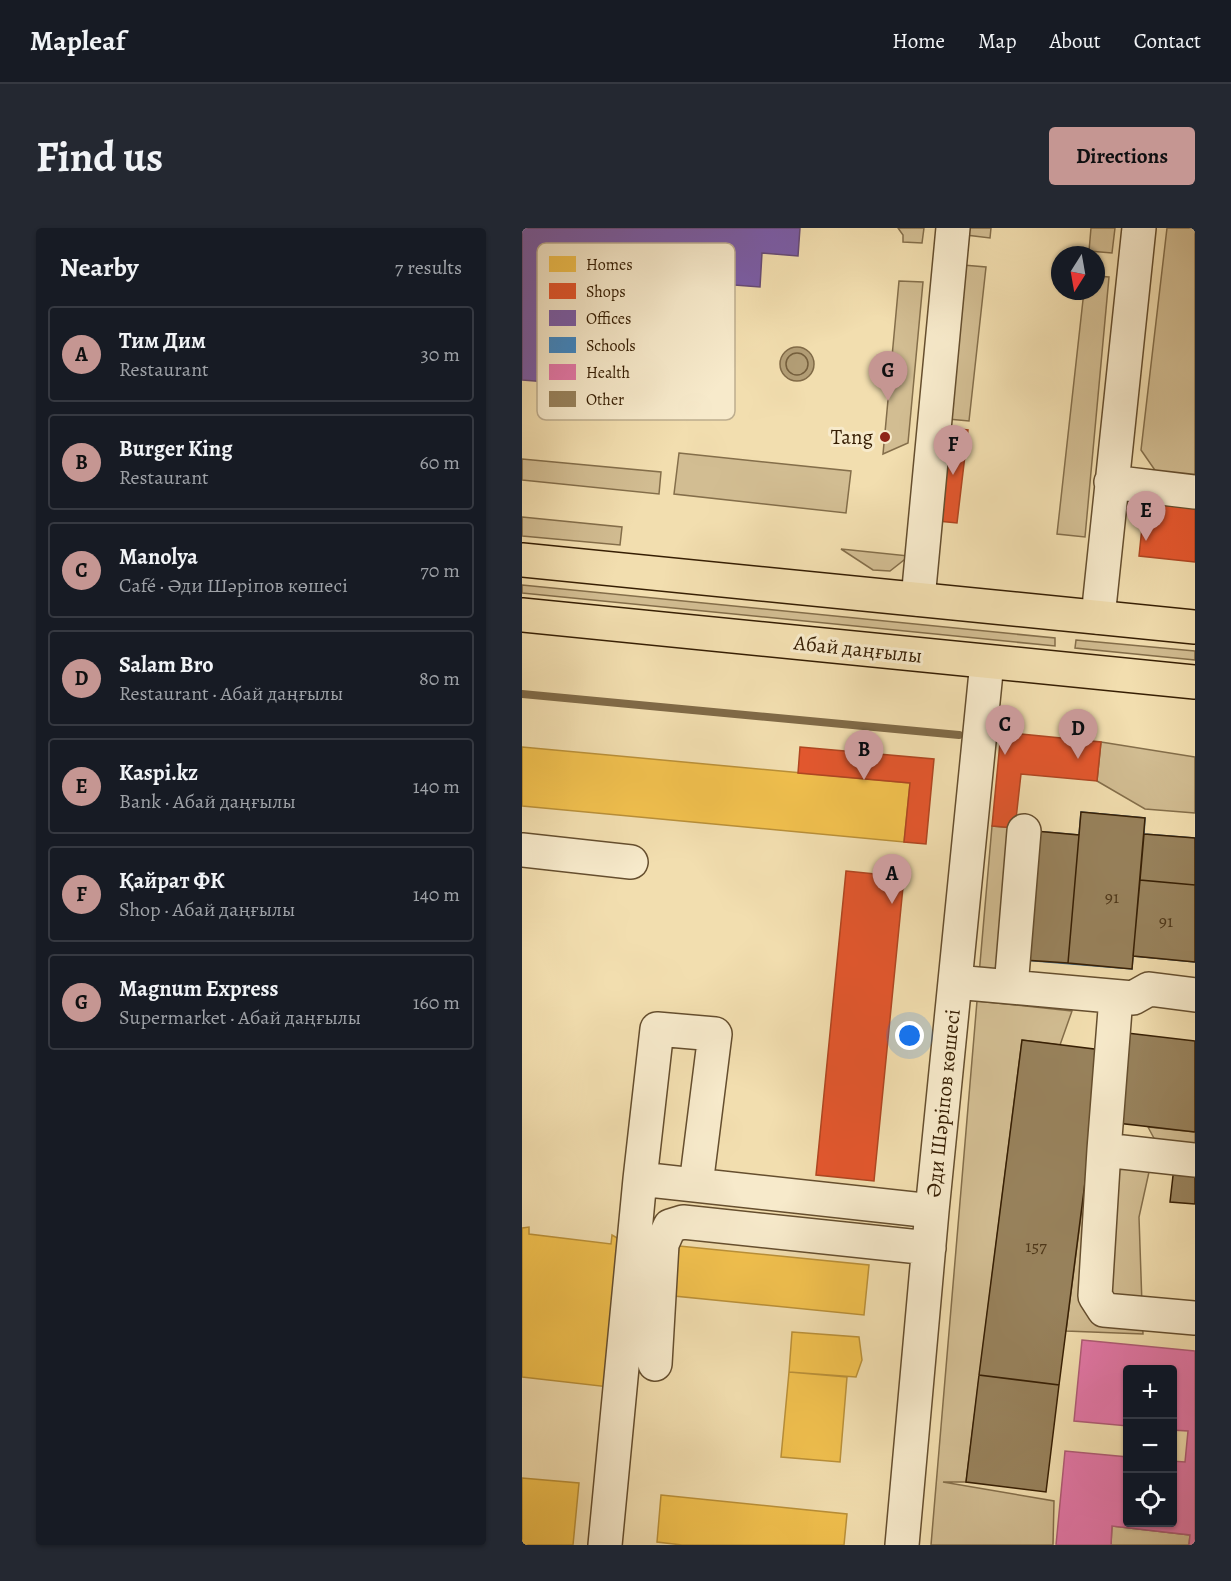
<!DOCTYPE html>
<html lang="en">
<head>
<meta charset="utf-8">
<style>
  :root { --surface:#171b24; --page:#242831; --text:#f1f3f6; --muted:#9ea1a6; --line:#363941; --accent:#c59692 }
  body { margin:0; font-family:Alegreya,serif; background:var(--page); color:var(--text) }
  .controls { position:absolute; right:18px; bottom:18px; display:grid; overflow:hidden; border-radius:6px; box-shadow:0 2px 4px #0004 }
  .controls button { width:54px; height:54px; display:grid; place-items:center; padding:0; border:0; border-bottom:2px solid var(--line); background:var(--surface); color:var(--text); font:30px sans-serif }
  .compass { position:absolute; left:529px; top:18px; width:54px; height:54px; border-radius:50%; background:var(--surface); box-shadow:0 2px 4px #0004; rotate:191deg }
  .you { position:absolute; left:388px; top:808px; width:21px; height:21px; margin:-15px; border:4px solid #fff; border-radius:50%; background:#1a73e8; box-shadow:0 0 0 9px #1a73e833 }
  .badge { display:grid; place-items:center; width:39px; height:39px; border-radius:50%; background:var(--accent); color:#111; font-size:20px; font-weight:700 }
  .pin { position:absolute; translate:-50% -50px; filter:drop-shadow(0 2px 3px #0008) }
  .pin::after { content:''; position:absolute; top:32px; width:21px; height:18px; background:inherit; clip-path:polygon(0 0,100% 0,50% 100%) }
  .list { margin:0; padding:0; list-style:none }
  h2 { display:flex; justify-content:space-between; align-items:center; height:78px; margin:0; padding:0 24px; font-size:26px }
  h2 small { font-size:20px; font-weight:400; color:var(--muted) }
  .list li { display:grid; grid-template-columns:39px 1fr auto; gap:18px; align-items:center; box-sizing:border-box; height:96px; margin:0 12px 12px; padding:0 12px; border:2px solid var(--line); border-radius:6px }
  .list b { display:block; font-size:22px; white-space:nowrap }
  .list p { margin:0; font-size:20px; white-space:nowrap; color:var(--muted) }
  .list em { font-size:20px; font-style:normal; color:var(--muted) }
  .icon { flex:none; width:33px; height:33px; fill:none; stroke:currentColor; stroke-width:2; stroke-linecap:round; stroke-linejoin:round }
  .map { position:relative; flex:none; width:673px; height:1317px; overflow:hidden; border-radius:6px }
  header { display:flex; align-items:center; gap:36px; box-sizing:border-box; height:84px; padding:0 30px; background:var(--surface); border-bottom:2px solid var(--line) }
  header strong { font-size:28px }
  nav { display:flex; gap:33px; margin-inline-start:auto; font-size:21px }
  .intro { display:flex; align-items:center; justify-content:space-between; box-sizing:border-box; height:144px; padding:0 36px }
  h1 { margin:0; font-size:42px }
  .button { padding:15px 27px; border-radius:6px; background:var(--accent); color:#111; font-size:21px; font-weight:700 }
  main { display:flex; gap:36px; padding:0 36px }
  aside { flex:1; background:var(--surface); border-radius:6px; box-shadow:0 2px 4px #0004 }
  .map>svg:first-child { display:block }
</style>
</head>
<body>
<header>
<strong>Mapleaf</strong>
<nav><a>Home</a><a>Map</a><a>About</a><a>Contact</a></nav>
</header>
<div class="intro"><h1>Find us</h1><a class="button">Directions</a></div>
<main>
<aside>
<h2>Nearby<small>7 results</small></h2>
<ul class="list">
<li><span class="badge">A</span><div><b>Тим Дим</b><p>Restaurant</p></div><em>30 m</em></li>
<li><span class="badge">B</span><div><b>Burger King</b><p>Restaurant</p></div><em>60 m</em></li>
<li><span class="badge">C</span><div><b>Manolya</b><p>Café · Әди Шәріпов көшесі</p></div><em>70 m</em></li>
<li><span class="badge">D</span><div><b>Salam Bro</b><p>Restaurant · Абай даңғылы</p></div><em>80 m</em></li>
<li><span class="badge">E</span><div><b>Kaspi.kz</b><p>Bank · Абай даңғылы</p></div><em>140 m</em></li>
<li><span class="badge">F</span><div><b>Қайрат ФК</b><p>Shop · Абай даңғылы</p></div><em>140 m</em></li>
<li><span class="badge">G</span><div><b>Magnum Express</b><p>Supermarket · Абай даңғылы</p></div><em>160 m</em></li>
</ul>
</aside>
<div class="map">
<svg width="673" height="1317" viewBox="0 0 673 1317">
  <rect width="100%" height="100%" fill="#f2deaf"/>
  <filter id="stains"><feTurbulence type="fractalNoise" baseFrequency=".00333" numOctaves="4"/><feColorMatrix values="0 0 0 0 .2 0 0 0 0 .09 0 0 0 0 .02 0 0 0 .5 -.17"/></filter>
  <radialGradient id="worn" r=".72"><stop offset=".6" stop-color="#630" stop-opacity="0"/><stop offset="1" stop-color="#630" stop-opacity=".3"/></radialGradient>
  <!-- green -->
  <path fill="#d2bd92" stroke="#846e4a" stroke-width="1.5" d="M376,0h26l-2,15 -19,-1v-7z
    M444,0h25l-1,10 -24,-3z
    M569,0h24l-3,25 -23,-2z
    M645,0h28v252l-36,-4 -18,-26z
    M441,37l23,2 -17,154 -21,-2z
    M574,48l13,1 -24,260 -28,-3 27,-243h12z
    M377,53l24,1 -15,161 -25,11z
    M157,225l172,18 -5,42 -172,-19z
    M0,231l139,13 -2,22 -137,-14z
    M0,289l100,10 -2,18 -98,-9z
    M319,321l68,7 -19,15 -17,-1z
    M0,357l533,53v8l-533,-53z
    M554,412l119,11v9l-120,-12z
    M579,514l94,15v56l-50,-4 -48,-28z
    M470,598l23,2 -10,147h-26z
    M455,773l95,10 -12,34 -38,-5 -56,442h-23l111,19 -1,44h-122z
    M626,899l47,5v24l-38,-12z
    M566,933l61,11 -10,45 4,117 -77,-3z
    M590,1298l78,9 -1,10h-78z"/>
  <!-- water -->
  <path fill="#b29d75" stroke="#806a47" stroke-width="1.5" d="M258 136a17 17 0 1 1 34 0a17 17 0 1 1-34 0Z"/>
  <!-- homes -->
  <path fill="#f2c14e" stroke="#ba9038" stroke-width="1.5" d="M0,519l388,36 -6,59 -382,-36z
    M7,999v7l82,10 1,-9 7,4 -10,148 -87,-10v-149z
    M157,1018l190,19 -5,50 -190,-19z
    M270,1104l67,5 3,23 -6,17 -67,-5z
    M267,1144l58,5 -7,85 -59,-5z
    M0,1250l57,5 -6,62h-51z
    M139,1267l186,19 -3,31h-162l-25,-3z"/>
  <!-- shops -->
  <path fill="#e4572e" stroke="#b04621" stroke-width="1.5" d="M426,200l20,2 -11,93 -19,-2z
    M623,271l50,6v57l-56,-6z
    M479,504l100,10 -4,39 -76,-7 -6,54 -23,-2z
    M278,519l134,12 -8,85 -22,-2 6,-59 -112,-10z
    M324,643l58,6 -30,304 -58,-6z"/>
  <!-- offices -->
  <path fill="#7b5ea7" stroke="#664b76" stroke-width="1.5" d="M0,0h278l-2,28 -36,-3 -2,34 -39,-3 -3,35 -39,-3 -2,36 -37,-3 -3,40 -115,-9z"/>
  <!-- schools -->
  <path fill="#3f88c5" stroke="#3c688b" stroke-width="1.5" d="M559,584l64,6 -1,16 51,4v124l-62,-6 -1,13 -108,-9 11,-129 44,4z"/>
  <!-- health -->
  <path fill="#e377a8" stroke="#af5c76" stroke-width="1.5" d="M560,1112l113,11v194h-6l1,-10 -78,-9 -1,19h-55l9,-94 63,6v65h44v-61l13,1 3,-31 -16,-1v-60h-44v56l-54,-5z"/>
  <g fill="none" stroke-linecap="round" stroke-linejoin="round">
    <!-- shore -->
    <path stroke="#745e3c" stroke-width="1.5" d="M264 136a11 11 0 1 1 22 0a11 11 0 1 1-22 0Z"/>
    <!-- stream -->
    <path stroke="#806a47" stroke-width="8" d="M0,466l437,41"/>
  </g>
  <!-- building -->
  <path fill="#98825c" stroke="#361e03" stroke-width="1.5" d="M559,584l64,6 -13,151 -64,-6z
    M513,603l44,4 -11,128 -44,-3z
    M622,606l51,4v47l-55,-5z
    M618,652l55,5v77l-62,-6z
    M605,805l68,8v91l-78,-9z
    M500,812l80,10 -43,335 -80,-10z
    M652,939l21,2v35l-25,-2z
    M457,1147l80,10 -13,107 -80,-10z"/>
  <g fill="none" stroke-linecap="round" stroke-linejoin="round">
    <!-- minor casing -->
    <g stroke="#654e2e" stroke-width="36">
      <path id="minor" d="M589,254l84,10
        M396,371l35,-371
        M576,389l41,-389
        M0,622l109,12
        M433,754l178,16 16,-9 46,6
        M489,759l13,-156
        M594,769l-12,153 -9,146 9,14 91,8
        M582,922l91,10
        M118,951l17,-150 58,5 -19,151
        M133,1136l7,-120 8,-18 13,-4 246,26
        M83,1317l35,-366 292,32
        M380,1317l30,-334 55,-549"/>
    </g>
    <!-- major casing -->
    <g stroke="#361e03" stroke-width="36">
      <path id="major" d="M0,332l673,67
        M0,387l673,67"/>
    </g>
    <!-- minor -->
    <use href="#minor" stroke="#f7eacb" stroke-width="33"/>
    <!-- major -->
    <use href="#major" stroke="#f2deaf" stroke-width="33"/>
  </g>
  <!-- markers -->
  <circle fill="#8f2418" stroke="#f7eacb" stroke-width="2" cx="363" cy="209" r="6"/>
  <g text-anchor="middle" dominant-baseline="central" stroke-width="6" stroke-linejoin="round" paint-order="stroke">
    <!-- number labels -->
    <g font-size="18" fill="#4e3719">
      <text x="590" y="669">91</text>
      <text x="644" y="693">91</text>
      <text x="514" y="1018">157</text>
    </g>
    <!-- poi labels -->
    <g font-size="21" fill="#361e03" stroke="#f7eacb" text-anchor="end">
      <text x="351" y="209">Tang</text>
    </g>
    <!-- street labels -->
    <g font-size="21" fill="#361e03" stroke="#f7eacb">
      <text transform="translate(336 421) rotate(6)">Абай даңғылы</text>
      <text transform="translate(421 875) rotate(-84)">Әди Шәріпов көшесі</text>
    </g>
  </g>
  <!-- legend -->
  <rect x="15" y="15" width="198" height="177" rx="9" fill="#f7eacb" stroke="#bdad8f" stroke-width="1.5"/>
  <rect x="27" y="28" width="27" height="16" fill="#f2c14e"/>
  <rect x="27" y="55" width="27" height="16" fill="#e4572e"/>
  <rect x="27" y="82" width="27" height="16" fill="#7b5ea7"/>
  <rect x="27" y="109" width="27" height="16" fill="#3f88c5"/>
  <rect x="27" y="136" width="27" height="16" fill="#e377a8"/>
  <rect x="27" y="163" width="27" height="16" fill="#98825c"/>
  <g font-size="16" fill="#361e03">
    <text x="64" y="42">Homes</text>
    <text x="64" y="69">Shops</text>
    <text x="64" y="96">Offices</text>
    <text x="64" y="123">Schools</text>
    <text x="64" y="150">Health</text>
    <text x="64" y="177">Other</text>
  </g>
  <rect width="100%" height="100%" filter="url(#stains)"/>
  <rect width="100%" height="100%" fill="url(#worn)"/>
</svg>
<div class="controls">
<button>+</button>
<button>−</button>
<button><svg class="icon" aria-label="locate" viewBox="0 0 24 24"><circle cx="12" cy="12" r="6"/><path d="M12 2v4M12 18v4M2 12h4M18 12h4"/></svg></button>
</div>
<svg class="compass" viewBox="-18 -18 36 36"><path d="M0-13l5 13h-10z" fill="#e53935"/><path d="M0 13l5-13h-10z" fill="#9ea1a6"/></svg>
<div class="you"></div>
<div class="pin badge" style="left:370px;top:676px">A</div>
<div class="pin badge" style="left:342px;top:552px">B</div>
<div class="pin badge" style="left:483px;top:527px">C</div>
<div class="pin badge" style="left:556px;top:531px">D</div>
<div class="pin badge" style="left:624px;top:313px">E</div>
<div class="pin badge" style="left:431px;top:247px">F</div>
<div class="pin badge" style="left:366px;top:173px">G</div>
</div>
</main>
</body>
</html>
